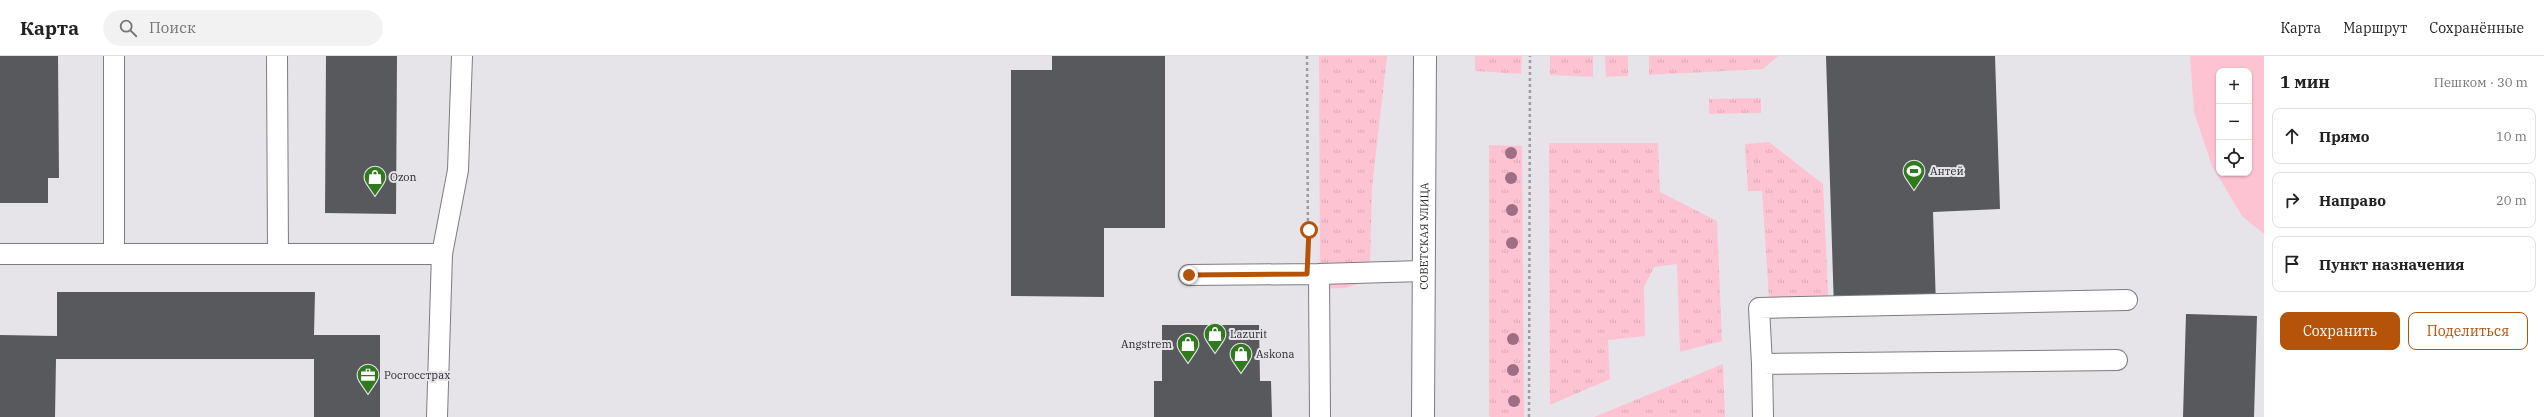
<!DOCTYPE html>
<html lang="ru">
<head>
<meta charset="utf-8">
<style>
  :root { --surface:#fff; --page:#f2f2f2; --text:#222; --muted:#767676; --line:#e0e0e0; --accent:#b45309 }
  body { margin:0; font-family:"IBM Plex Serif",serif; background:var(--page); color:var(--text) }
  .controls { position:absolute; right:12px; top:12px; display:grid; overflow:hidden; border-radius:8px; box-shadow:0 1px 3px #0004 }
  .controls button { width:36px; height:36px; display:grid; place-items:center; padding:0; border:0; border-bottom:1px solid var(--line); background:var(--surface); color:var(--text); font:20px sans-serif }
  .stop { position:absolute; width:12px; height:12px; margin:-9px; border:3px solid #b45309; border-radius:50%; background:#fff }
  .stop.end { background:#b45309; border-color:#fff; box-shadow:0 1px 4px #0008 }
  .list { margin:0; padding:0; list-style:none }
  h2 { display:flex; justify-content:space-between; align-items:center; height:52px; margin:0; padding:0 16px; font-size:17px }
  h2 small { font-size:13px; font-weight:400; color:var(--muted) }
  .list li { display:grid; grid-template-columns:26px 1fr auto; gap:12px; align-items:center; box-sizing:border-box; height:56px; margin:0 8px 8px; padding:0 8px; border:1px solid var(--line); border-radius:8px }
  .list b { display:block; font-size:15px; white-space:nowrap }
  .list em { font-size:13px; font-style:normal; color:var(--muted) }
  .actions { display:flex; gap:8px; padding:12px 16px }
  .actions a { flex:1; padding:9px 0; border:1px solid var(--accent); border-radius:8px; text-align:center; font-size:14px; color:var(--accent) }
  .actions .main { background:var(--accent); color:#fff }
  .icon { flex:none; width:22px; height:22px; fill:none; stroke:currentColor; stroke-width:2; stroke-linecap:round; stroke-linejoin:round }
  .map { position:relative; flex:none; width:2264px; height:361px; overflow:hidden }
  header { display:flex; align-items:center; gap:24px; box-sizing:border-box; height:56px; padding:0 20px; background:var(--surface); border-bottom:1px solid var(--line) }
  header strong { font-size:19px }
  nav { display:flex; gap:22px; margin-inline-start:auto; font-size:14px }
  .search { width:280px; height:36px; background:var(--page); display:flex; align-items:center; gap:10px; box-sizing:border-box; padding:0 14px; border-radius:22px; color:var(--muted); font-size:15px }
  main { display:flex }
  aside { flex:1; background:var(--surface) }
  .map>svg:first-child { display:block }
</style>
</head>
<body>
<header>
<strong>Карта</strong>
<div class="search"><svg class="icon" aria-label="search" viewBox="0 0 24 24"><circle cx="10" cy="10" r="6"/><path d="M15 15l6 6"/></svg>Поиск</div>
<nav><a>Карта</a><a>Маршрут</a><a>Сохранённые</a></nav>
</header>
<main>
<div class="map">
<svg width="2264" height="361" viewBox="0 0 2264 361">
  <defs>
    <pattern id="grass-tufts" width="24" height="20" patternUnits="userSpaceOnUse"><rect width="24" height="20" fill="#fec3d2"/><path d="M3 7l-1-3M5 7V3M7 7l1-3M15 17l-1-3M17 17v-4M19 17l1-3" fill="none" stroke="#daa8b5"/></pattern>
  </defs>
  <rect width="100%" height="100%" fill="#e6e4e9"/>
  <!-- grass -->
  <path fill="url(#grass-tufts)" d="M1319,0h68l-15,132 -2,78 -8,17 -17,5 -25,1z
    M1475,0h47l-1,18 -46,-3z
    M1550,0h43v21l-43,-2z
    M1605,0h23v20l-22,1z
    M1649,0h129l-15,13 -114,6z
    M1761,42v15l-52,1v-15z
    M1769,86l54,42 6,130 -59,1 -8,-124h-14l-3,-47z
    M1549,87h109l2,49 57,29 5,120 -42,11 -3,-88 -23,3 -10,20 1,49 -37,4 2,39 -60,26z
    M1489,89l33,1 2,271h-34l-1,-2z
    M1723,308l2,53h-131z"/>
  <!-- park -->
  <path fill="#fec3d2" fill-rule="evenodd" d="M2190,0h74v178l-22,-18 -30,-50 -18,-54zM2219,15h30v102h-30z"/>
  <!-- building -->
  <path fill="#57595d" d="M0,0h58l1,122h-11v25h-48z
    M326,0h71l-1,158 -71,-1z
    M1052,0h113v172h-61v69l-93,-1v-226h41z
    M1826,0h169l5,153 -67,3 3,94 -102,3z
    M57,236h258l-1,43h66v82h-66v-58h-258l-1,58h-55v-82l57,1z
    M2186,258l71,2 -3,101h-71z
    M1162,269h97l1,56h11l1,36h-118v-36h8z"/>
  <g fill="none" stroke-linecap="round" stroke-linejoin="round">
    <!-- service casing -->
    <g stroke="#7d7c81" stroke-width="22">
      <path id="service" d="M277,0l1,197
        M114,197v-197
        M0,198h442l-5,163
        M442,198l16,-84 4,-114
        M1189,219l130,-1
        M1762,308l-3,-56 368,-8
        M1320,361l-1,-143 104,-3
        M1763,361l-1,-53 355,-4"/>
    </g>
    <!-- secondary casing -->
    <g stroke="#7d7c81" stroke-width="24">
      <g id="secondary">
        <path id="s1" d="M1423,361l2,-361"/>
      </g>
    </g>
    <!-- path -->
    <path stroke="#9c9b9f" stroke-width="2.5" stroke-dasharray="3 3" stroke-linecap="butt" d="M1307,0l1,191
      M1529,361l1,-361"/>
    <!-- service -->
    <use href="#service" stroke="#fff" stroke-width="20"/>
    <!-- secondary -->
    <use href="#secondary" stroke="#fff" stroke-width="22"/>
  </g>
  <!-- trees -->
  <g fill="#9e6e84">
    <circle cx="1511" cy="97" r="6"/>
    <circle cx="1511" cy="122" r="6"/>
    <circle cx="1512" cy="154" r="6"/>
    <circle cx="1512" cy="187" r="6"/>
    <circle cx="1513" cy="283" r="6"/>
    <circle cx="1513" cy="314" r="6"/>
    <circle cx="1514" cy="345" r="6"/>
  </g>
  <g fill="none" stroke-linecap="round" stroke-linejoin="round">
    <!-- route -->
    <path stroke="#b45309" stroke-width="5" d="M1189,219l118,-1 2,-44"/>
  </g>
  <!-- icons -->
  <defs>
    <g id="stadium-pin" transform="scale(1.15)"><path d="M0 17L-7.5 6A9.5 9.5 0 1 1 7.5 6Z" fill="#31791d" stroke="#e6e4e9"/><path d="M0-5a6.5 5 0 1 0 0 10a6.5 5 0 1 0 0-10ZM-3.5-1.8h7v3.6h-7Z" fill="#fff"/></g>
    <g id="shop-pin" transform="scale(1.15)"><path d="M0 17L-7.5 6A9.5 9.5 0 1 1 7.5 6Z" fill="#31791d" stroke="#e6e4e9"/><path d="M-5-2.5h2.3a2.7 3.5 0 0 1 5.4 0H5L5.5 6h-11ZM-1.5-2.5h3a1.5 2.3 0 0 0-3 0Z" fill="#fff"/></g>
    <g id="office-pin" transform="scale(1.15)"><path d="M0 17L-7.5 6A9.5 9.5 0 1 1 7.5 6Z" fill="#31791d" stroke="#e6e4e9"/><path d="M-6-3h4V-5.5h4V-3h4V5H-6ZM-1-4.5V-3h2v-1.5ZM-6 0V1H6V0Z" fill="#fff"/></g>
  </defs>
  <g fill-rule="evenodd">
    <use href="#stadium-pin" x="1914" y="115"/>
    <use href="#shop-pin" x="375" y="121"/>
    <use href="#shop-pin" x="1215" y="278"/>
    <use href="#shop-pin" x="1188" y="288"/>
    <use href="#shop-pin" x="1241" y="298"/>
    <use href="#office-pin" x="368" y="319"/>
  </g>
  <g text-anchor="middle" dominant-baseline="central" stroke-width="4" stroke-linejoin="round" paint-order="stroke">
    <!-- poi labels -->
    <g font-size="11" fill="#2c2b2d" stroke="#e6e4e9" text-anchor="start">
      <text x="1930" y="115">Антей</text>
      <text x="390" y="121">Ozon</text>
      <text x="1230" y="278">Lazurit</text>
      <text x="1172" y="288" text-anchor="end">Angstrem</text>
      <text x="1256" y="298">Askona</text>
      <text x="384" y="319">Росгосстрах</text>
    </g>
    <!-- street labels -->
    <g font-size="11" fill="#2c2b2d" stroke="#e6e4e9">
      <text stroke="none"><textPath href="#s1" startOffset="181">СОВЕТСКАЯ УЛИЦА</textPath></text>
    </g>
  </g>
</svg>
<div class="controls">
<button>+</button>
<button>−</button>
<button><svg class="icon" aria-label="locate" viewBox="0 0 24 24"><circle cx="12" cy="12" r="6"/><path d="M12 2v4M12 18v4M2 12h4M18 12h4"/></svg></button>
</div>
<div class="stop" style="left:1309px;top:174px"></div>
<div class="stop end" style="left:1189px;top:219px"></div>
</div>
<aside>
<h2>1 мин<small>Пешком · 30 m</small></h2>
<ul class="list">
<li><svg class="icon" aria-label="ahead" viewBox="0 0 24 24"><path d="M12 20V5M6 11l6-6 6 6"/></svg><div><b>Прямо</b></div><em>10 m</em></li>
<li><svg class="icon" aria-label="right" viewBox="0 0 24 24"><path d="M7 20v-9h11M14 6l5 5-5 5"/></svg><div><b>Направо</b></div><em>20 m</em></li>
<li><svg class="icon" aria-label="arrive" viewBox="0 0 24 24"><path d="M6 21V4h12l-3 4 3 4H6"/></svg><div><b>Пункт назначения</b></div></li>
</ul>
<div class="actions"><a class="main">Сохранить</a><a>Поделиться</a></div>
</aside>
</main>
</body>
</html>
